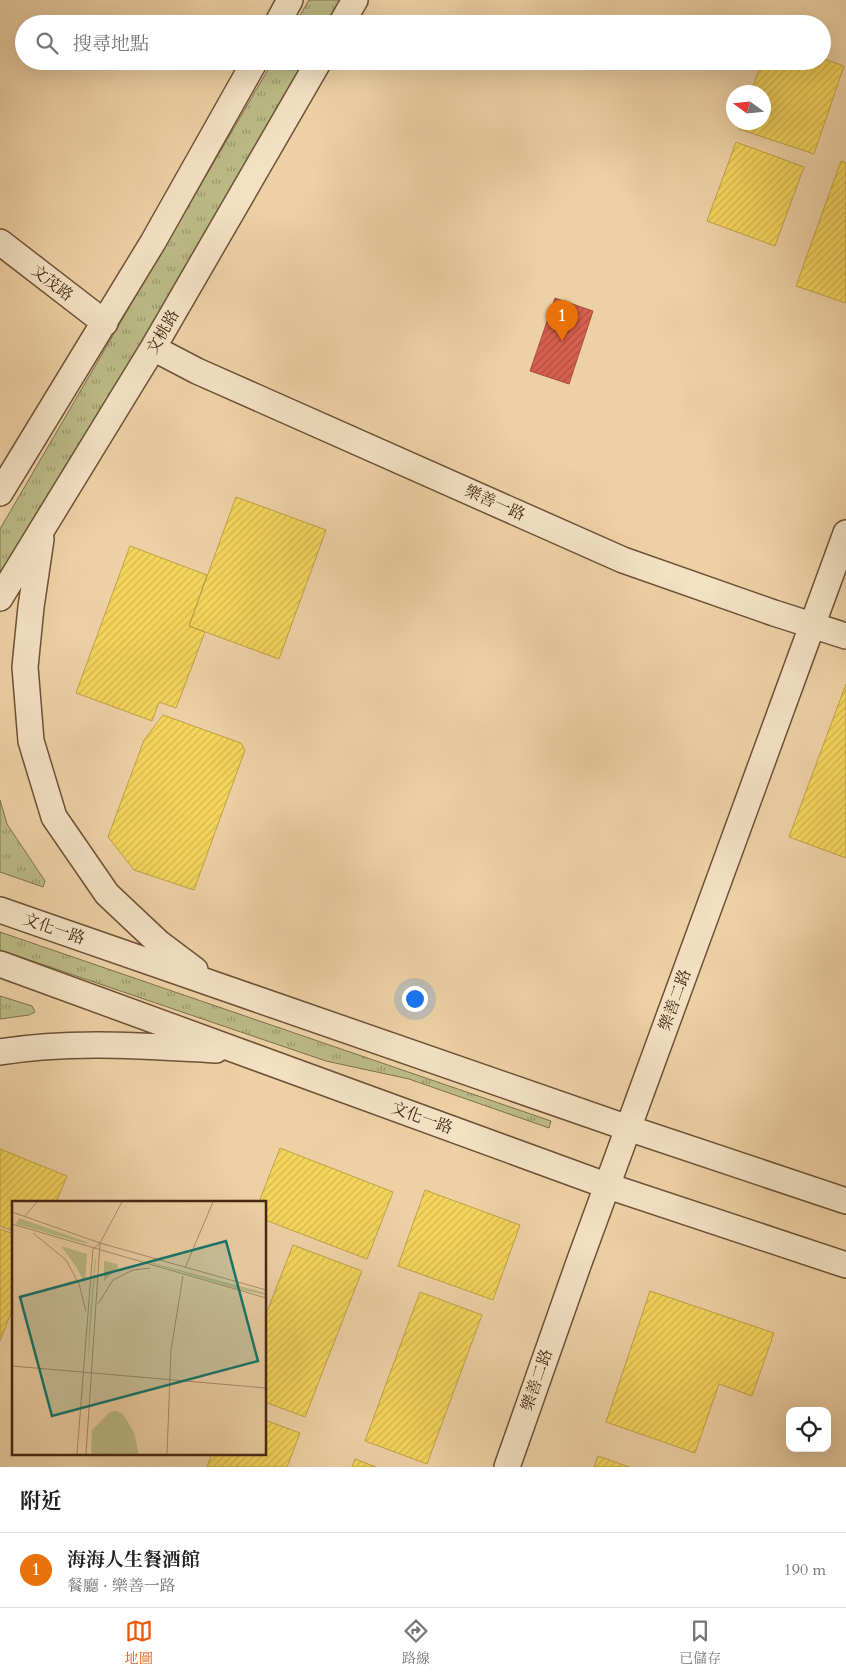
<!DOCTYPE html>
<html lang="zh-TW">
<head>
<meta charset="utf-8">
<style>
  :root { --surface:#fff; --page:#f6f6f6; --text:#222; --muted:#767676; --line:#e0e0e0; --accent:#ea580c }
  body { margin:0; font-family:Cardo,"Noto Serif TC",serif; background:var(--page); color:var(--text) }
  .controls { position:absolute; right:15px; bottom:15px; display:grid; overflow:hidden; border-radius:10px; box-shadow:0 5px 20px #0002 }
  .controls button { width:45px; height:45px; display:grid; place-items:center; padding:0; border:0; border-bottom:1px solid var(--line); background:var(--surface); color:var(--text); font:25px sans-serif }
  .compass { position:absolute; left:726px; top:85px; width:45px; height:45px; border-radius:50%; background:var(--surface); box-shadow:0 5px 20px #0002; rotate:285deg }
  .you { position:absolute; left:414px; top:998px; width:18px; height:18px; margin:-12px; border:4px solid #fff; border-radius:50%; background:#1a73e8; box-shadow:0 0 0 8px #1a73e833 }
  .badge { display:grid; place-items:center; width:32px; height:32px; border-radius:50%; background:var(--accent); color:#fff; font-size:16px; font-weight:700 }
  .pin { position:absolute; translate:-50% -41px; filter:drop-shadow(0 1px 2px #0008) }
  .pin::after { content:''; position:absolute; top:26px; width:18px; height:15px; background:inherit; clip-path:polygon(0 0,100% 0,50% 100%) }
  .list { margin:0; padding:0; list-style:none }
  h2 { display:flex; justify-content:space-between; align-items:center; height:65px; margin:0; padding:0 20px; font-size:21px }
  h2 small { font-size:16px; font-weight:400; color:var(--muted) }
  .list li { display:grid; grid-template-columns:32px 1fr auto; gap:15px; align-items:center; box-sizing:border-box; height:75px; padding:0 20px; border-top:1px solid var(--line) }
  .list b { display:block; font-size:19px; white-space:nowrap }
  .list p { margin:0; font-size:16px; white-space:nowrap; color:var(--muted) }
  .list em { font-size:16px; font-style:normal; color:var(--muted) }
  .icon { flex:none; width:28px; height:28px; fill:none; stroke:currentColor; stroke-width:2; stroke-linecap:round; stroke-linejoin:round }
  .map { position:relative; flex:none; width:846px; height:1467px; overflow:hidden }
  .search { position:absolute; background:var(--surface); box-shadow:0 5px 20px #0002; left:15px; right:15px; top:15px; height:55px; display:flex; align-items:center; gap:12px; box-sizing:border-box; padding:0 18px; border-radius:28px; color:var(--muted); font-size:19px }
  .sheet { height:140px; background:var(--surface) }
  nav { display:flex; justify-content:space-around; align-items:center; box-sizing:border-box; height:70px; border-top:1px solid var(--line); background:var(--surface); font-size:14px; color:var(--muted) }
  nav a { display:grid; justify-items:center; gap:2px }
  nav .on { color:var(--accent) }
  .map>svg:first-child { display:block }
</style>
</head>
<body>
<div class="map">
<svg width="846" height="1467" viewBox="0 0 846 1467">
  <defs>
    <pattern id="grass-tufts" width="24" height="20" patternUnits="userSpaceOnUse" patternTransform="scale(1.25)"><rect width="24" height="20" fill="#bbba85"/><path d="M3 7l-1-3M5 7V3M7 7l1-3M15 17l-1-3M17 17v-4M19 17l1-3" fill="none" stroke="#9a976c"/></pattern>
    <pattern id="homes-hatch" width="6" height="6" patternUnits="userSpaceOnUse" patternTransform="scale(1.25)"><rect width="6" height="6" fill="#f6d55c"/><path d="M-1 1l2-2M0 6l6-6M5 7l2-2" fill="none" stroke="#d4b74f"/></pattern>
    <pattern id="shops-hatch" width="6" height="6" patternUnits="userSpaceOnUse" patternTransform="scale(1.25)"><rect width="6" height="6" fill="#d6604d"/><path d="M-1 1l2-2M0 6l6-6M5 7l2-2" fill="none" stroke="#af4f3f"/></pattern>
  </defs>
  <rect width="100%" height="100%" fill="#edd1a5"/>
  <filter id="stains"><feTurbulence type="fractalNoise" baseFrequency=".004" numOctaves="4"/><feColorMatrix values="0 0 0 0 .2 0 0 0 0 .09 0 0 0 0 .02 0 0 0 .5 -.17"/></filter>
  <radialGradient id="worn" r=".72"><stop offset=".6" stop-color="#630" stop-opacity="0"/><stop offset="1" stop-color="#630" stop-opacity=".3"/></radialGradient>
  <!-- grass -->
  <path fill="url(#grass-tufts)" stroke="#80704c" d="M309,0h31l-13,24h-32z
    M273,61h33l-72,130 -234,384v-46z
    M0,800l7,24 38,57 -2,6 -43,-15z
    M0,932l551,189 -2,7 -140,-49 -83,-18 -326,-111z
    M0,996l32,10 3,6 -6,3 -29,4z"/>
  <!-- homes -->
  <path fill="url(#homes-hatch)" stroke="#c1a046" d="M822,58l22,8 -30,88 -75,-25 2,-7h23v-30h-13l11,-31h60z
    M736,142l68,25 -29,79 -68,-25z
    M841,161l5,2v140l-50,-17z
    M236,497l90,33 -47,129 -90,-33z
    M130,546l77,29 -18,51 16,6 -29,76 -17,-6 -7,19 -76,-28z
    M846,684v174l-57,-21z
    M163,715l78,28 4,7 -51,140 -60,-20 -26,-33 36,-97z
    M280,1148l113,44 -26,67 -102,-39v-18h-6z
    M0,1149l67,27 -11,26h-42v29l-14,-5z
    M425,1190l95,35 -27,75 -95,-34z
    M0,1229l14,5v71l-14,36z
    M293,1245l69,26 -57,146 -40,-15v-85z
    M650,1291l124,42 -22,63 -33,-12 -24,69 -89,-31z
    M420,1292l62,23 -55,149 -62,-23z
    M265,1420l35,13 -13,34h-80l5,-14h53z
    M598,1456l31,11h-35z
    M355,1459l21,8h-24z"/>
  <!-- shops -->
  <path fill="url(#shops-hatch)" stroke="#aa4f3c" d="M555,298l38,13 -24,73 -39,-13z"/>
  <g fill="none" stroke-linecap="round" stroke-linejoin="round">
    <!-- minor casing -->
    <g stroke="#6f5138" stroke-width="28">
      <path id="minor" d="M277,24l13,-24
        M341,24l14,-24
        M0,242l105,81
        M153,348l44,23 426,189 151,53 72,23
        M0,493l153,-251 102,-181
        M41,539l-10,68 -6,60 6,74 23,76 53,77 52,49 36,27
        M0,598l153,-250 166,-287
        M0,910l628,218 218,73
        M0,964l608,222 238,79
        M0,1052c71,-12 145,-6 216,-2
        M507,1467l70,-199 269,-735"/>
    </g>
    <!-- minor -->
    <use href="#minor" stroke="#f3e1c4" stroke-width="25"/>
  </g>
  <g text-anchor="middle" dominant-baseline="central" stroke-width="5" stroke-linejoin="round" paint-order="stroke">
    <!-- street labels -->
    <g font-size="16" fill="#452613" stroke="#f3e1c4">
      <text transform="translate(52 283) rotate(38)">文茂路</text>
      <text transform="translate(163 332) rotate(-60)">文桃路</text>
      <text transform="translate(495 503) rotate(24)">樂善一路</text>
      <text transform="translate(54 929) rotate(19)">文化一路</text>
      <text transform="translate(675 1000) rotate(-70)">樂善二路</text>
      <text transform="translate(422 1118) rotate(20)">文化一路</text>
      <text transform="translate(537 1380) rotate(-71)">樂善二路</text>
    </g>
  </g>
  <!-- overview -->
  <g transform="translate(12 1201)">
    <rect width="254" height="254" fill="#edd1a5"/>
    <path d="M7,17l68,24v2l-71,-20zM49,45l26,8 -2,30 -8,-16zM115,55l139,37v2l-24,-5zM83,57l1,2 -8,101 1,-34zM92,60l13,3 1,4 -14,13z" fill="#bbba85"/>
    <path d="M104,210l7,3 11,19 5,21h-48l1,-24 18,-18z" fill="#bbba85"/>
    <path fill="none" stroke="#aa8d6b" stroke-width="1" d="M0,11l88,31 166,47M12,16l13,-15M0,23l254,74M21,32l33,27 13,24 7,27M173,67l28,-66M86,103l15,-24 20,-10 17,-2M0,165l254,22M65,253l16,-205 7,-6M74,253l14,-211 22,-41M155,253l4,-104 12,-74"/>
    <path fill="#0f766e" fill-opacity="0.15" stroke="#0f766e" stroke-width="2.5" d="M214,40l32,120 -206,55 -32,-119z"/>
    <rect width="254" height="254" fill="none" stroke="#452613" stroke-width="2.5"/>
  </g>
  <rect width="100%" height="100%" filter="url(#stains)"/>
  <rect width="100%" height="100%" fill="url(#worn)"/>
</svg>
<div class="controls">
<button><svg class="icon" aria-label="locate" viewBox="0 0 24 24"><circle cx="12" cy="12" r="6"/><path d="M12 2v4M12 18v4M2 12h4M18 12h4"/></svg></button>
</div>
<svg class="compass" viewBox="-18 -18 36 36"><path d="M0-13l5 13h-10z" fill="#e53935"/><path d="M0 13l5-13h-10z" fill="#767676"/></svg>
<div class="you"></div>
<div class="pin badge" style="left:562px;top:341px;background:#e8710a">1</div>
<div class="search"><svg class="icon" aria-label="search" viewBox="0 0 24 24"><circle cx="10" cy="10" r="6"/><path d="M15 15l6 6"/></svg>搜尋地點</div>
</div>
<section class="sheet">
<h2>附近<small></small></h2>
<ul class="list">
<li><span class="badge" style="background:#e8710a">1</span><div><b>海海人生餐酒館</b><p>餐廳 · 樂善一路</p></div><em>190 m</em></li>
</ul>
</section>
<nav>
<a class="on"><svg class="icon" aria-label="map" viewBox="0 0 24 24"><path d="M3 6l6-2 6 2 6-2v14l-6 2-6-2-6 2zM9 4v14M15 6v14"/></svg>地圖</a>
<a><svg class="icon" aria-label="directions" viewBox="0 0 24 24"><path d="M12 3l9 9-9 9-9-9zM9 14v-3h6M13 9l2 2-2 2"/></svg>路線</a>
<a><svg class="icon" aria-label="saved" viewBox="0 0 24 24"><path d="M7 4h10v16l-5-4-5 4z"/></svg>已儲存</a>
</nav>
</body>
</html>
